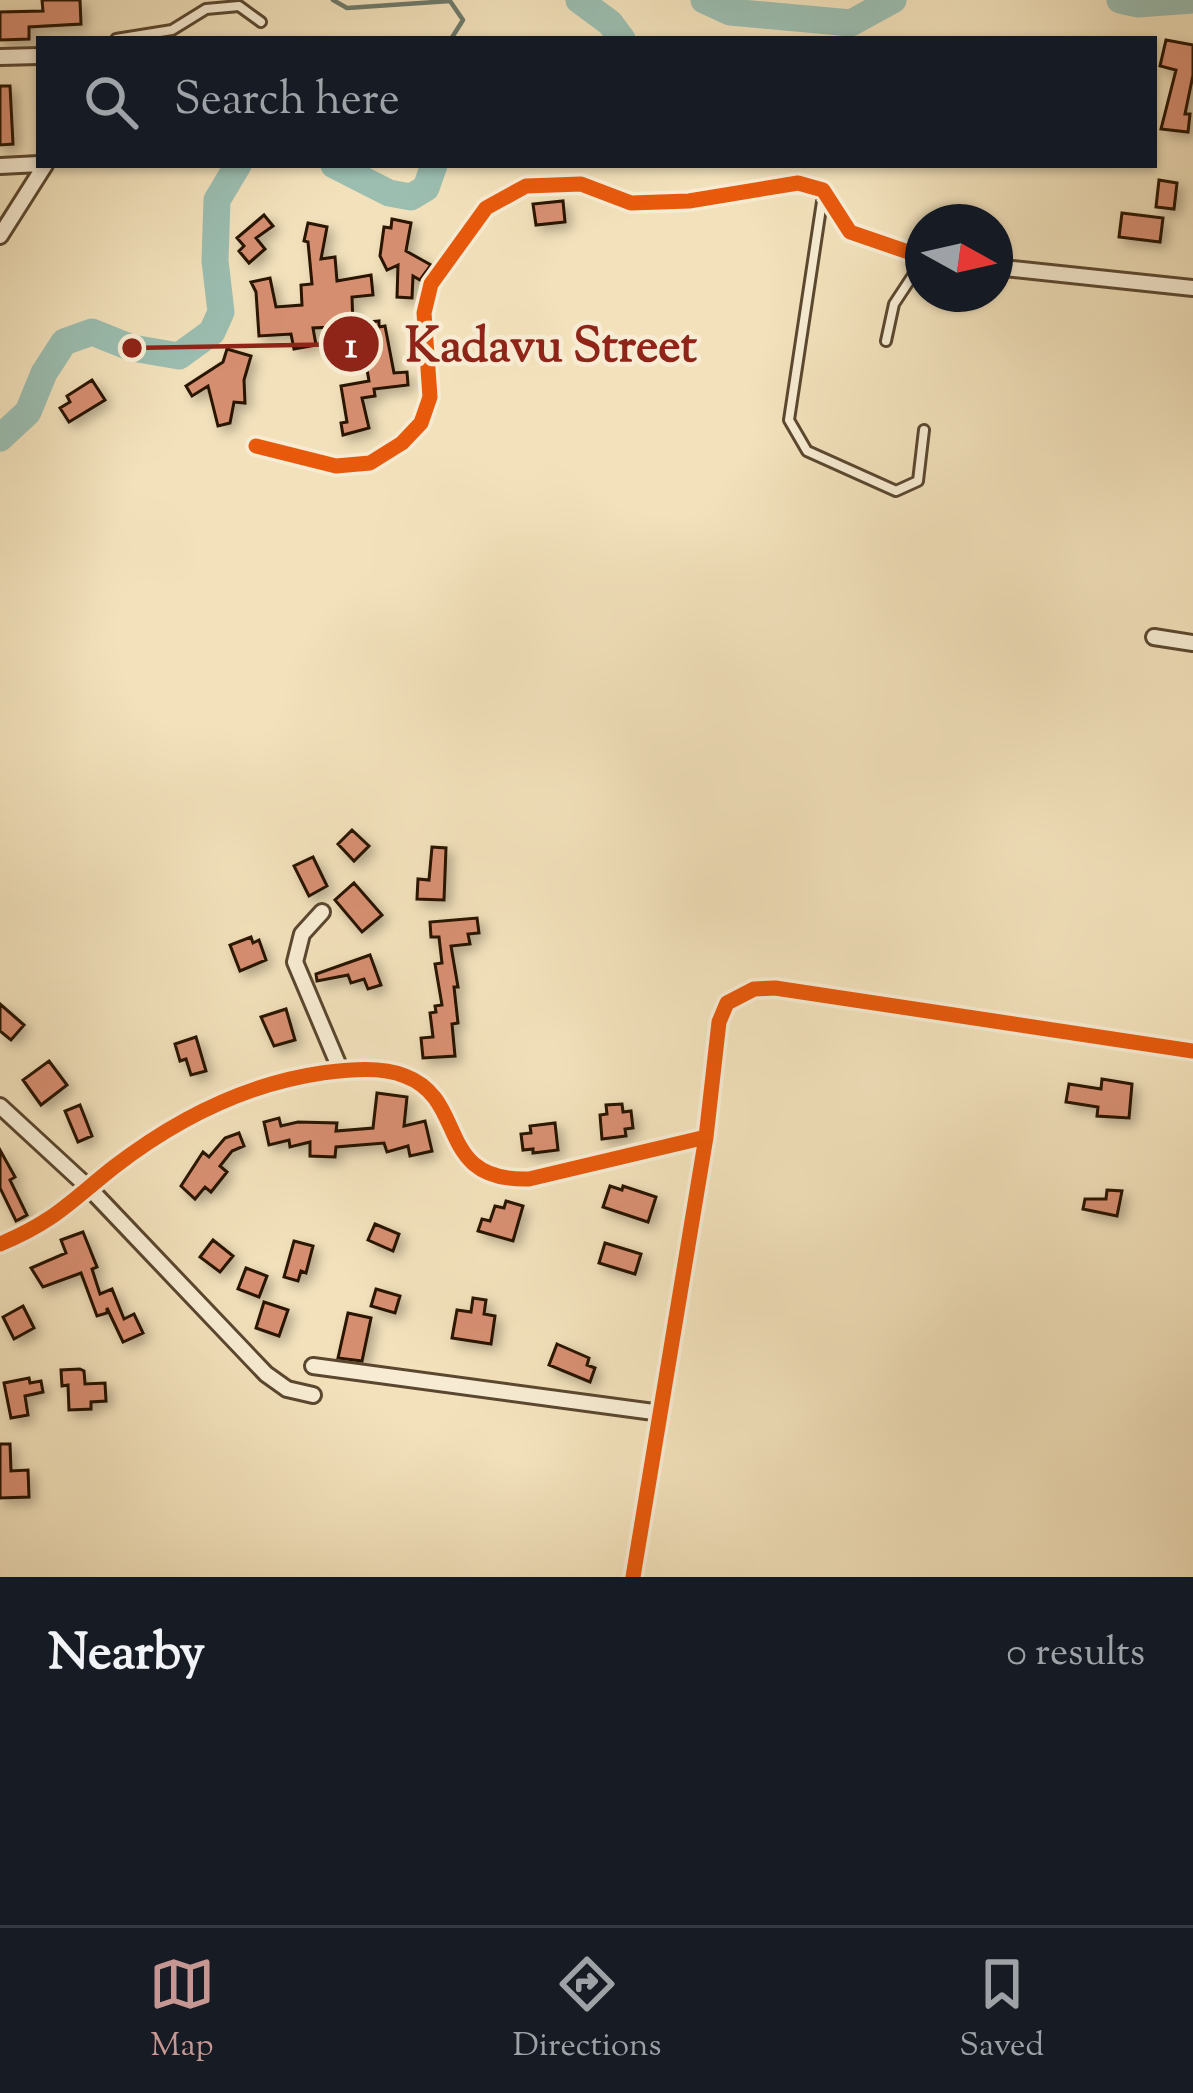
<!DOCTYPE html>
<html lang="en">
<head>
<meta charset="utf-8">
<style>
  :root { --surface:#171b24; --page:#20242c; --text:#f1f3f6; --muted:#9ea1a6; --line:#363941; --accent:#c59692 }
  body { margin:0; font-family:"Sorts Mill Goudy",serif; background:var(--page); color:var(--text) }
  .compass { position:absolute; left:905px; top:204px; width:108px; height:108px; border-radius:50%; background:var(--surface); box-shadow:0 3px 9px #0004; rotate:98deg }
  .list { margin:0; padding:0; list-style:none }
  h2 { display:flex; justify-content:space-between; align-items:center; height:156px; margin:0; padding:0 48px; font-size:51px }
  h2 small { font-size:39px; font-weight:400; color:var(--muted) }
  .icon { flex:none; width:66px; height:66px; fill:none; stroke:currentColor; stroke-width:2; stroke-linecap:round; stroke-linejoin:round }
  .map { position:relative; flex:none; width:1193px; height:1577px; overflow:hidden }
  .search { position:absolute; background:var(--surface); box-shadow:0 3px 9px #0004; left:36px; right:36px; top:36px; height:132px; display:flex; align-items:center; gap:30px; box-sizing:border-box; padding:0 42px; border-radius:0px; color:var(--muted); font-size:45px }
  .sheet { height:348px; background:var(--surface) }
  nav { display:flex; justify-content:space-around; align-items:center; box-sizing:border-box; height:168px; border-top:3px solid var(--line); background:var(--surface); font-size:33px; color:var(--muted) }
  nav a { display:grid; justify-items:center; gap:6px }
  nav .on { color:var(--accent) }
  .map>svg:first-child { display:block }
</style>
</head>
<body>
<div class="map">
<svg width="1193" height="1577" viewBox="0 0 1193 1577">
  <defs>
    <filter id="shadow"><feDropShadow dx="5.5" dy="5.5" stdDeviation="6" flood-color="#0004"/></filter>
  </defs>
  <rect width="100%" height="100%" fill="#f2e1bb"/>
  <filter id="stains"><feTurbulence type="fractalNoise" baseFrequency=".00167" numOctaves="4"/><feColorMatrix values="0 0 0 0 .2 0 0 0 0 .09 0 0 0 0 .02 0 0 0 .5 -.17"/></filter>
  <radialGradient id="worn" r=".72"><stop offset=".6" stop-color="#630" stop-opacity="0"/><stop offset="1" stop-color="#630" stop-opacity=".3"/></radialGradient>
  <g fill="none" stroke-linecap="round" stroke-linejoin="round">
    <!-- stream -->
    <path stroke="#6d7a6a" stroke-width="4.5" d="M333,0l14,8 103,-7 13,19 -12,19"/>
    <!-- river -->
    <path stroke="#9bbeb1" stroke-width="27" d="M579,0l31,23 12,16
      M704,0l26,12 121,11 42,-23
      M1120,0l18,4 55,-4
      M334,165l55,28 22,4 15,-9 8,-23
      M0,438l28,-26 16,-39 20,-31 28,-10 40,16 47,8 33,-24 9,-20 -6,-51 2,-61 21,-35"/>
  </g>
  <!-- building -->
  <path fill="#d68e71" stroke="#291400" stroke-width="3" filter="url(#shadow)" d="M42,0h38l1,24 -52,3v12l-29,1v-28l43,-1z
    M1166,40l27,5v30l-8,39h5l-2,18 -27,-3 15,-59 -16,-4z
    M0,86h10l3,58 -13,1z
    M1159,180l18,3 -3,26 -18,-2z
    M563,201l2,21 -29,3 -3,-21z
    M1122,213l41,5 -3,24 -41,-5z
    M264,215l9,11 -17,12 9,11 -16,14 -10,-12 5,-5 -7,-8z
    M392,219l19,4 -5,28 25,14 -11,15 -7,-4 -1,22 -15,-1 1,-32 -11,5 -7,-14 4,-29 7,1z
    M308,223l19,4 -6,32 14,-2 2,24 34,-6 2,20 -21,2 1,29 -40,2 3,17 -22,4 -3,-15 -32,2 -3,-44 -5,-10 19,-4 6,29 26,-2 -1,-20 11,-1 -4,-42 -4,-1z
    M379,321v6l6,-1 9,47 13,-1 1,13 -34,4 1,7 -13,2 7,30 -26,7 -2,-12 6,-1 -6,-36 28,-5 -10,-58z
    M227,349l24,7 -7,24 1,23 -11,-1 -4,21 -12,3 -10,-40 -16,10 -6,-10 37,-24z
    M92,380l13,20 -36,22 -9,-14 10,-6 -3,-6z
    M352,830l17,16 -15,15 -16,-17z
    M432,847l14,1 -2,52 -27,-1 1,-20 11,1z
    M313,857l14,29 -18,10 -15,-30z
    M354,883l28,32 -20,17 -27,-32z
    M477,918l2,15 -11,1 2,10 -19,2 7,41h-4l4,36 -6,1 3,32 -32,2 -2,-20 12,-1 -3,-24 6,-1 -1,-6 7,-1 -7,-41 7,-1 -3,-26h-8l-1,-15z
    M251,937l2,6 6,-3 7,20 -26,11 -10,-26z
    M370,955l11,30 -13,4 -4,-10 -13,4 -3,-8 -31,6 -1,-7z
    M0,1004l24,21 -13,15 -11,-9z
    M286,1009l9,31 -21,6 -13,-29z
    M196,1037l10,34 -15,4 -5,-16 -6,2 -5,-17z
    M49,1061l18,24 -26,20 -18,-25z
    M1102,1079l30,5 -3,34 -32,-2 1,-9 -32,-5 3,-18 32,5z
    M377,1093l30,4 -3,29 21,-5 7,30 -22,5 -2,-10 -21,6 -3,-9 -48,4 -1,10 -25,-1v-14l-20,5 -1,-7 -20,5 -5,-23 15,-4 2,8 17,-4 39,1 -1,8 37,-3z
    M622,1104l1,8 8,-1 2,17 -8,1 1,7 -24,3 -2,-24 7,-1 -1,-9z
    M80,1105l12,31 -14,6 -13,-31z
    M555,1123l3,27 -25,3v-4l-10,1 -2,-16 10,-1 -1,-7z
    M239,1133l5,13 -12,5 -12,15 7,6 -16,20 -6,-5 -10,12 -14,-13 22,-34 6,5 16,-19z
    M0,1150l15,27 -5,3 17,35 -11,6 -16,-33z
    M610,1186l12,4 1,-4 33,11 -8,25 -45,-15z
    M1107,1190l15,1 -5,25 -34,-7 2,-10h21z
    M506,1201l17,5 -10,35 -35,-10 4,-12 8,2 5,-15 9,2z
    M375,1224l24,10 -6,17 -25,-11z
    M83,1232l14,35 -5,2 8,25 12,-5 12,30 10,-5 9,19 -20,9 -16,-34v5l-10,3 -16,-43 -38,14 -12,-19 35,-15 -5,-13z
    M213,1240l20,16 -13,16 -20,-15z
    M294,1241l19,5 -7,27 -5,-2 -3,10 -14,-4z
    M605,1243l36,11 -6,20 -36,-11z
    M246,1268l21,8 -8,21 -21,-8z
    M376,1289l24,7 -5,17 -24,-7z
    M473,1298l13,2 -2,14 11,2 -4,28 -39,-6 5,-28 14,2z
    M264,1302l24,8 -9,26 -23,-8z
    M23,1306l11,22 -20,11 -11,-22z
    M348,1313l23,5 -9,43 -24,-3z
    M557,1344l32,14 -2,7 8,3 -5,14 -41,-17z
    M80,1369l4,2 1,13 20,-1 1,18 -15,1v7l-22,1 -1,-25 -6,1 -1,-16z
    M29,1378l1,5 11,-2 2,11 -18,4 3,19 -17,3 -7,-35z
    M0,1444h10l1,27 17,-1 1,27 -29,1z"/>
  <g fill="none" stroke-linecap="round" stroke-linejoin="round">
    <!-- service casing -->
    <g stroke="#5b472f" stroke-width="14">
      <path id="service" d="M116,39l56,-9 34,-21 33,-3 22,16
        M823,195l-34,225 18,31 89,40 22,-10 6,-51
        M886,341l8,-37 29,-44"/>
    </g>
    <!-- minor casing -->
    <g stroke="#5b472f" stroke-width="20">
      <path id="minor" d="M0,57l39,-1
        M0,166l39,-2
        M0,236l45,-71
        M995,267l198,21
        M256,446l80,20 34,-3 32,-20 19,-20 9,-26 -6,-84 7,-29 55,-76 40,-22 55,-2 50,19 58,-2 109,-18 25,7 27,42 73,25
        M1154,637l39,6
        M322,912l-20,22 -7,28 46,109
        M0,1106l90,83 176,185 21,15 26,6
        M0,1244c54,-22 71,-43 114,-77 61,-47 132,-83 208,-94 26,-3 58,-7 83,3 64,24 29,106 124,103l177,-42
        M313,1366l348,47
        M633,1577l73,-440 13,-115 8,-19 27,-14 21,-1 418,63"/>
    </g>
    <!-- service -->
    <use href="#service" stroke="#f7ecd3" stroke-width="8"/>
    <!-- minor -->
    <use href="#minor" stroke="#f7ecd3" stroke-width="14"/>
    <!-- cycleway casing -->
    <g stroke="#f7ecd3" stroke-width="22">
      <path id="cycleway" d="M256,446l80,20 34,-3 32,-20 19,-20 9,-26 -6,-84 7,-29 55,-76 40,-22 55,-2 50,19 58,-2 109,-18 25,7 27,42 73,25
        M0,1244c54,-22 71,-43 114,-77 61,-47 132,-83 208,-94 26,-3 58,-7 83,3 64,24 29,106 124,103l177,-42
        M633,1577l73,-440 13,-115 8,-19 27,-14 21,-1 418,63"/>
    </g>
    <!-- cycleway -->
    <use href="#cycleway" stroke="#e8590c" stroke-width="15"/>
  </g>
  <!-- callouts -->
  <path fill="none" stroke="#8f2418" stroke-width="4.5" d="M132 348L351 344"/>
  <g fill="#8f2418" stroke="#f7ecd3" stroke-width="4.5">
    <circle cx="132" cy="348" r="12"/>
    <circle cx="351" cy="344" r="30"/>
  </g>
  <g font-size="36" text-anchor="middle" font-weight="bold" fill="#fff">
    <text x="351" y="357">1</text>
  </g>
  <g font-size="48" text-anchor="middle" font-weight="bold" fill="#8f2418" stroke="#f7ecd3" stroke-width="9" stroke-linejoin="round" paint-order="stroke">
    <text x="551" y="361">Kadavu Street</text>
  </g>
  <rect width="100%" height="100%" filter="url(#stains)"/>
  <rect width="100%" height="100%" fill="url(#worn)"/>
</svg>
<svg class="compass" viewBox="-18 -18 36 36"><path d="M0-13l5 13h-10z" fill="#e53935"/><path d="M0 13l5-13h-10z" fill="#9ea1a6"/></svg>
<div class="search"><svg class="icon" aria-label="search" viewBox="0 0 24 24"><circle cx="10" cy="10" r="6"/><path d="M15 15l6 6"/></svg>Search here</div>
</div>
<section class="sheet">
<h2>Nearby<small>0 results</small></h2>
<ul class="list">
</ul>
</section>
<nav>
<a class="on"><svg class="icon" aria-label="map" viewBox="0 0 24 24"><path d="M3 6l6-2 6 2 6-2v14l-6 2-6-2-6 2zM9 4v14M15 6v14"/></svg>Map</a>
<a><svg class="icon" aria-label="directions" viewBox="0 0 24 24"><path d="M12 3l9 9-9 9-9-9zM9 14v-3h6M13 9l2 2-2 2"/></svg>Directions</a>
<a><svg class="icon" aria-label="saved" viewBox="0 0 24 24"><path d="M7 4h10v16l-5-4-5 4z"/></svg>Saved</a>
</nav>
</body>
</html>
